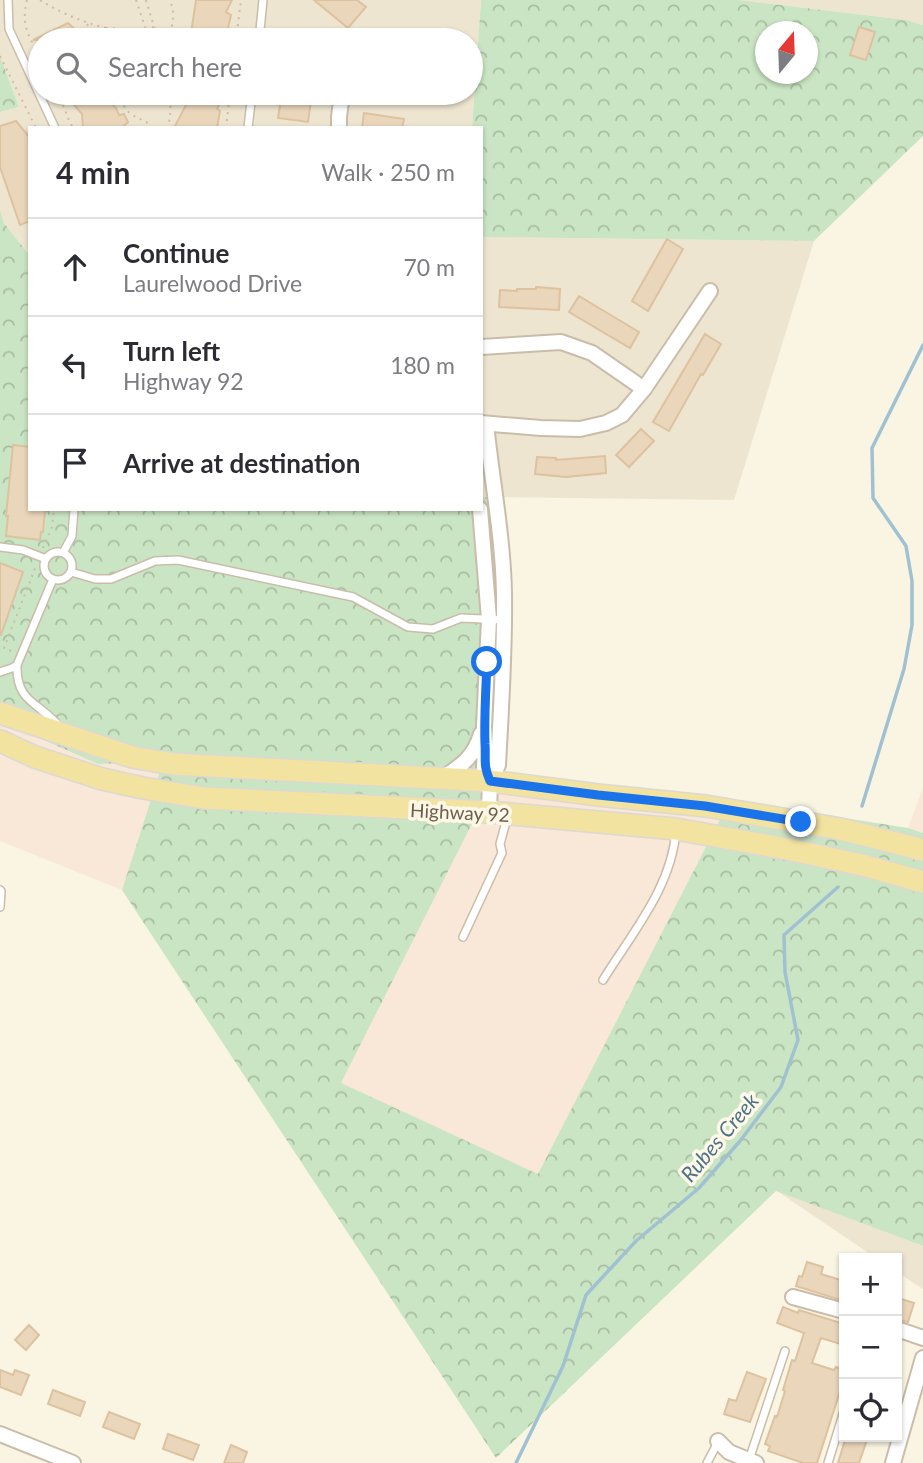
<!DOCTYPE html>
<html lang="en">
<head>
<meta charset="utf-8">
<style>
  :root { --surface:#fff; --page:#f7f7f7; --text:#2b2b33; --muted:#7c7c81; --line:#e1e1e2 }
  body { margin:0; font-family:Lato,sans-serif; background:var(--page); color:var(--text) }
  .controls { position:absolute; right:21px; bottom:21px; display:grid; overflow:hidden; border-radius:0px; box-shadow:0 2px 5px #0004 }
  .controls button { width:63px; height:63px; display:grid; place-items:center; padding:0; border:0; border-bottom:2px solid var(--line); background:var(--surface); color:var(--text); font:35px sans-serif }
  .compass { position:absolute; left:755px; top:21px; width:63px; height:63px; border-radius:50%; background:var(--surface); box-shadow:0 2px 5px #0004; rotate:19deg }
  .stop { position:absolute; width:21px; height:21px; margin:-16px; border:5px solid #1a73e8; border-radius:50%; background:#fff }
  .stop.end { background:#1a73e8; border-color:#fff; box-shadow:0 2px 7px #0008 }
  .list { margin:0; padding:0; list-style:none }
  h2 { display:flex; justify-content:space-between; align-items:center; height:91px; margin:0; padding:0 28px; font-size:30px }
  h2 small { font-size:23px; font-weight:400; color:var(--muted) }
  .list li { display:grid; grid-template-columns:46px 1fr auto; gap:21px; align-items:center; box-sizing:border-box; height:98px; padding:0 28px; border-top:2px solid var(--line) }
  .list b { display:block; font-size:26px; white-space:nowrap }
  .list p { margin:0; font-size:23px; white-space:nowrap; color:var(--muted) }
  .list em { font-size:23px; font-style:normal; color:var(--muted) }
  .icon { flex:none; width:38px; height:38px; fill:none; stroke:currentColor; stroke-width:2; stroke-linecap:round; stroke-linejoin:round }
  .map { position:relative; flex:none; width:923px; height:1463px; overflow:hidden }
  .search { position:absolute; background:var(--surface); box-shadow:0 2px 5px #0004; left:28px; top:28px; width:455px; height:77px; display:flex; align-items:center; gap:18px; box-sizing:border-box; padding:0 24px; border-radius:38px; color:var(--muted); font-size:26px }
  .panel { position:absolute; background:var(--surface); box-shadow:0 2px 5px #0004; left:28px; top:126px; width:455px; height:385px; border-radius:0px }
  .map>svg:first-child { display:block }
</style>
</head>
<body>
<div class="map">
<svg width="923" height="1463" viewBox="0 0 923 1463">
  <defs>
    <pattern id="forest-crowns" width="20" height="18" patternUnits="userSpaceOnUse" patternTransform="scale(1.75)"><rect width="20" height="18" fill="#cae5c3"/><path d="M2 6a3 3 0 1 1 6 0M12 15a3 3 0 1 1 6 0" fill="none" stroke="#a8bda0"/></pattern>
  </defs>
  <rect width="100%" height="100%" fill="#faf5e2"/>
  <!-- residential -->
  <path fill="#ede5d0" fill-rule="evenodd" d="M0,0h481l-9,128h-442v128l-26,-33 -4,-13v-98l19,-5 -19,-51zM40,40h431v53h-431z
    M738,0h185v25l-17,-5z
    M481,237l333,4 -80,259 -253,-3z
    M777,1191l146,55v43l-26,-17v-14h-21z"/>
  <!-- commercial -->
  <path fill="#f9e7d7" d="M0,722l98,42 65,-2 -41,128 -122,-49z
    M493,782l237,18 -192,375 -198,-92z
    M923,788v45l-15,-5z"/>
  <!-- forest -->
  <path fill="url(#forest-crowns)" fill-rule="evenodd" d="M481,0h257l168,20 17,5v111l-109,105 -333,-4v-109h-9zM766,32h42v42h-42z
    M0,56l19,51 -19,5z
    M0,210l4,13 26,33v253h451v-12h14l-2,285 -152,301 197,91 192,-374 178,28 15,5v413l-147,-55 -280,267 -374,-568 41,-128 -65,2 -98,-43z"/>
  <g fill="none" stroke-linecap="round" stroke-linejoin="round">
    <!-- stream -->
    <path stroke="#a0c1d1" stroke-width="3.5" d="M862,806l42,-137 8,-44v-44l-6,-35 -33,-48 -1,-50 51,-103
      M516,1463l47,-97 23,-71 50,-54 63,-53 41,-47 41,-54 17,-47 -13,-68 -1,-37 54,-48"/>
  </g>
  <!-- building -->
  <path fill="#ead6bb" stroke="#ddc29f" stroke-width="2" d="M196,0h36l-6,12 5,3 -3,13 7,4 -5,8h-40z
    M314,0h43l9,7 -18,21z
    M68,23l11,10 4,7h-50z
    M859,27l16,5 -9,28 -16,-5z
    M68,93h36l4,7 8,8 3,7 5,-1 4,8 -6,6h-39l-1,-14 -9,-10z
    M169,93h53l-1,7 -4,9 3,2 -3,17h-43l13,-25z
    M282,93h30l-4,29 -30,-4z
    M364,113l40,6 -2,9h-40z
    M16,121l14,17v83l-10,4 -20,-58v-41z
    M667,239l16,10 -35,62 -16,-10z
    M536,287l24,2 -1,21 -60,-3 1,-17 17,1v-2h19z
    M579,296l60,36 -9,16 -61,-36z
    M705,334l16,10 -18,31 -2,-1 -32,57 -16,-9z
    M641,429l13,12 -25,26 -13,-12z
    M13,445l17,2v62h15l-2,23h-2l-1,8 -34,-4 2,-20h-2z
    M605,456l1,17 -40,4 -31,-3 2,-17 19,1v2z
    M0,563l23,9 -22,63h-1z
    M807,1262l16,5 -2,7 23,7v20l-48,-15 3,-10 3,1z
    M898,1298l16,5 -6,19 -11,-3z
    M783,1307l15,6 1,-3 45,14v21l-23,-7 -9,25 22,7 2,-3 8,3v9l-27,84h-14l-35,-12 2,-5 -5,-2 10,-28 2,1 8,-26 -2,-1 9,-30 3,1 9,-28 -27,-10z
    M29,1325l10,10 -13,15 -11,-10z
    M0,1370l13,5 2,-5 14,5 -8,20 -21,-8z
    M747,1372l19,7 -16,43 -26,-8 5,-15 7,2z
    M53,1390l32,12 -5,14 -32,-12z
    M109,1412l31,12 -6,15 -31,-12z
    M168,1434l31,11 -6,15 -30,-11z
    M850,1437h18l-9,26h-21l7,-23 3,1z
    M231,1445l16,7 -4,11h-19z"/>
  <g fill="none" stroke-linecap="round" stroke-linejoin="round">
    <!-- service casing -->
    <g stroke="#c9bdaa" stroke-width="10">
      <path id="service" d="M8,0l1,29 46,99
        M259,40l4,-40
        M248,128l4,-35
        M0,547l23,3 23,9
        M44 566a14 14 0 1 1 28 0a14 14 0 1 1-28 0Z
        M63,553l9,-17 2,-27
        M71,572l24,7h16l44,-18 23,-1 175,37 55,30 25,2 28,-11 43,2
        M17,665l36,-86
        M0,672l12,-4 5,-3c-1,37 20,36 40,59
        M0,890l1,1 -1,16
        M463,937l39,-84 -2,-9 7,-26
        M603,980c29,-47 69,-93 73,-150
        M749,1460l36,-109
        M707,1463l11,-21
        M828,1463l16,-52"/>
    </g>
    <!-- minor casing -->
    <g stroke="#c9bdaa" stroke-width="18">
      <path id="minor" d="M339,128v-11l3,-24
        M481,347l80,-5 31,11 52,36
        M481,423l60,5 39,1 26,-6 16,-8 22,-26 66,-98
        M481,426l6,7c6,53 16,107 17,160 1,57 -3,115 -6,172l-8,16 -1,31
        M480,509l9,110 -5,107 1,20 -1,21 6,14
        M443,778c19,-13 31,-21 38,-44
        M793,1297l51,14
        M897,1329l26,9
        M0,1434l73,29
        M718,1441l11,11 27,11
        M893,1463l30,-105"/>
    </g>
    <!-- primary casing -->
    <g stroke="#dcd8d4" stroke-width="24">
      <path id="primary" d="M0,713l132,44 41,7 317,17 108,14 108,11 135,23 82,21
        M0,741l35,16 67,22 41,9 61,10 285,14 187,17 111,20 75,16 61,17"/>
    </g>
    <!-- path -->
    <path stroke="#d1bca0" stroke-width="2" stroke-dasharray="2 5" stroke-linecap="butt" d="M27,0c-7,29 4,36 13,60
      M40,0c21,13 42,22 66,28
      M136,0l10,30 -9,3
      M146,0l8,27 -7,3
      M87,24l11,16
      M99,40l2,-7 5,-5c16,0 26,2 39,12
      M168,40c4,-13 9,-28 1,-40
      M236,40l5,-40
      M0,56l36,72
      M56,93l10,18v3l7,14
      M118,93c3,8 6,16 13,21 8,6 15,5 21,14
      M166,128l4,-9 1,-26
      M226,128l4,-35
      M43,548l9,-21 2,-18
      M11,651l-7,-3 32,-82"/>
    <!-- service -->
    <use href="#service" stroke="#fff" stroke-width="7"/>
    <!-- minor -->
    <use href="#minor" stroke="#fff" stroke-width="14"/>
    <!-- primary -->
    <use href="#primary" stroke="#f3e3a0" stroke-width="21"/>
  </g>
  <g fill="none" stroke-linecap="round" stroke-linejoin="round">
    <!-- route -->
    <path stroke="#1a73e8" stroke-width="9" d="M487,662c-1,27 -3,54 -2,82 1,16 -2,21 5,37l108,14 107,11 96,16"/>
  </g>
  <g text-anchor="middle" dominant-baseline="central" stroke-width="7" stroke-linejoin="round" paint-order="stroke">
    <!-- street labels -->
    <g font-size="19" fill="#6f5e4b" stroke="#fdf8e8">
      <text transform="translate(460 812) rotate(3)">Highway 92</text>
    </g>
    <!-- water labels -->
    <g font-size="21" font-style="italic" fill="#4b7287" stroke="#fdf8e8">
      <text transform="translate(719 1137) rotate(-50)">Rubes Creek</text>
    </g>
  </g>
</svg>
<div class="controls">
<button>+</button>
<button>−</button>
<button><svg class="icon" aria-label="locate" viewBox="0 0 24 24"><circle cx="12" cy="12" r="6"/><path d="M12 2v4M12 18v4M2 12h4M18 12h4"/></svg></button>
</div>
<svg class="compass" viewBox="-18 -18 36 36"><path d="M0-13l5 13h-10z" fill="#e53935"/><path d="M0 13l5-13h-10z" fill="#7c7c81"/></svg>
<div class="stop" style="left:487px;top:662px"></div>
<div class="stop end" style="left:801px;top:822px"></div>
<div class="search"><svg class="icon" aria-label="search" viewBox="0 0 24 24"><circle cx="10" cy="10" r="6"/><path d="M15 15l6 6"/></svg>Search here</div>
<section class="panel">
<h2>4 min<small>Walk · 250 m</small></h2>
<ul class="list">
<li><svg class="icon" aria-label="ahead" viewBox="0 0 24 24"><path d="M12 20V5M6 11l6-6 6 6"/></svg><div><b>Continue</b><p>Laurelwood Drive</p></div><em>70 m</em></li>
<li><svg class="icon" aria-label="left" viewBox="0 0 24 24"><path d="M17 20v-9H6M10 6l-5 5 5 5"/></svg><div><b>Turn left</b><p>Highway 92</p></div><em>180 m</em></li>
<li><svg class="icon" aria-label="arrive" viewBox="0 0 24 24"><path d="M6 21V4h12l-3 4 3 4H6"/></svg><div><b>Arrive at destination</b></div></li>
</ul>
</section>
</div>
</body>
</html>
